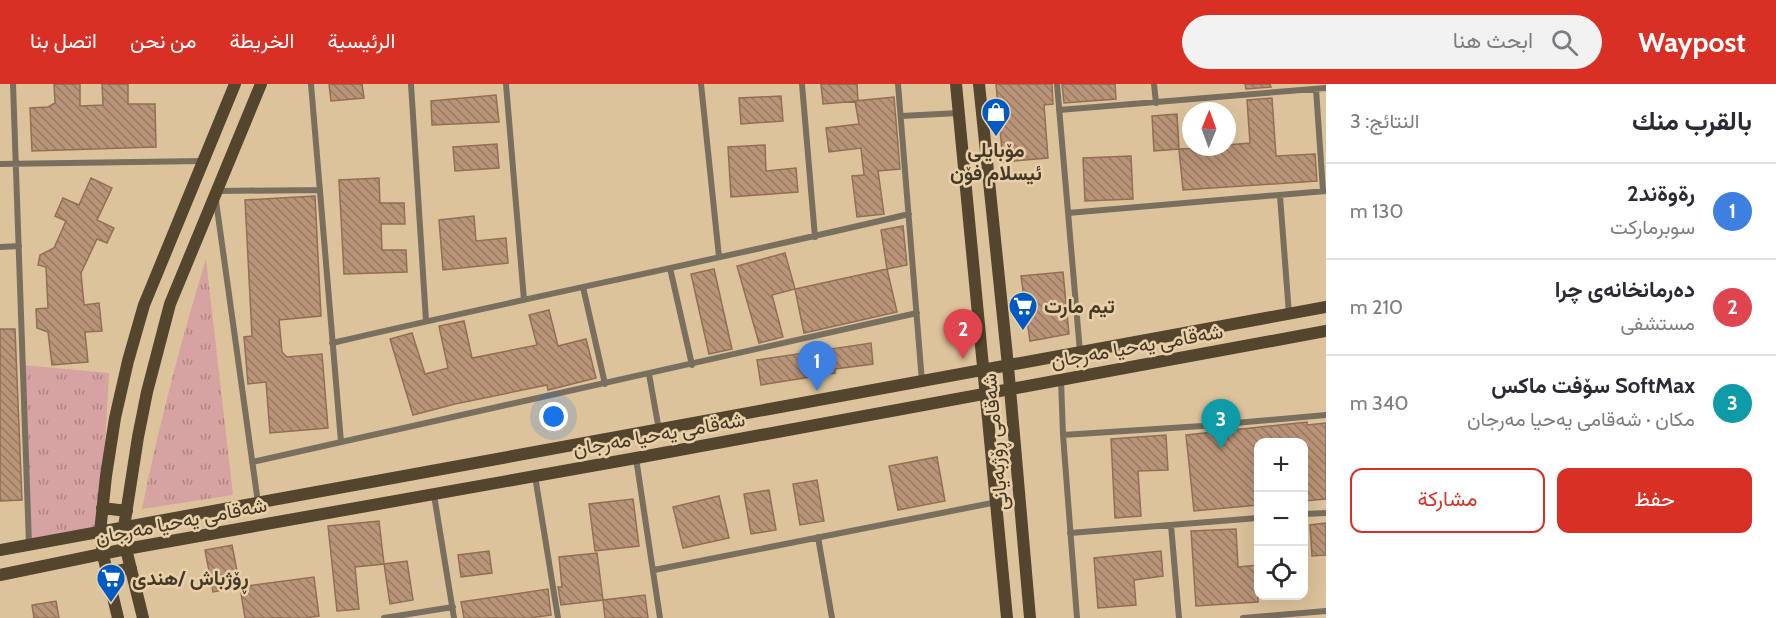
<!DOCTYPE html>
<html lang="ar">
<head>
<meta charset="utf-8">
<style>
  :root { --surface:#fff; --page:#f2f2f3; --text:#2b2b33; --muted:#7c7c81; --line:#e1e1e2; --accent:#d93025 }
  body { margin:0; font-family:Cabin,Vazirmatn,sans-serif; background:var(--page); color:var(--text); direction:rtl }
  .controls { position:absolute; right:18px; bottom:18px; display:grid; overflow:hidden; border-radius:12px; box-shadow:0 6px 24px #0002 }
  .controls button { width:54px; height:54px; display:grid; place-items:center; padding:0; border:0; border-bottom:2px solid var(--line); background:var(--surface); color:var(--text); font:30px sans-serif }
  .compass { position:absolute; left:1182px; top:18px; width:54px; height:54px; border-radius:50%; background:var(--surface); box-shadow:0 6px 24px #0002; rotate:1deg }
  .you { position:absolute; left:554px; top:333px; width:21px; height:21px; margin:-15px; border:4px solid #fff; border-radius:50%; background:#1a73e8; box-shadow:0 0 0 9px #1a73e833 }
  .badge { display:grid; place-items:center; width:39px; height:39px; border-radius:50%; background:var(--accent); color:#fff; font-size:20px; font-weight:700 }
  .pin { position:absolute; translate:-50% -50px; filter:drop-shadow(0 2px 3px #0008) }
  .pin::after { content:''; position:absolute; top:32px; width:21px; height:18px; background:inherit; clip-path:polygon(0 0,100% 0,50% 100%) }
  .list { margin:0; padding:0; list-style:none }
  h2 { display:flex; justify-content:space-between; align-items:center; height:78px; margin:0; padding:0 24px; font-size:26px }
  h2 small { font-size:20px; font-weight:400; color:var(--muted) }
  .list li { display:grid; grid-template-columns:39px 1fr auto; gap:18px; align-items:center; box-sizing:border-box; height:96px; padding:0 24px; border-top:2px solid var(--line) }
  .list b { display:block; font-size:22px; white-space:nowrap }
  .list p { margin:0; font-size:20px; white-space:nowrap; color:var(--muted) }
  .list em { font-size:20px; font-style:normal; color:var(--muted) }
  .actions { display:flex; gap:12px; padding:18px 24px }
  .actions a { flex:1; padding:14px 0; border:2px solid var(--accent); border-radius:12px; text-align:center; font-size:21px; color:var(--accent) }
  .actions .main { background:var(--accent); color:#fff }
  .icon { flex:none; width:33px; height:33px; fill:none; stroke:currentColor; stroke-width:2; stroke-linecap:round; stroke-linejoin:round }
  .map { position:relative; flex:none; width:1326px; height:534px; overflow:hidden; direction:ltr }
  header { display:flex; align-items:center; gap:36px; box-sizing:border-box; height:84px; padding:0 30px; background:var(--accent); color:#fff }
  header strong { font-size:28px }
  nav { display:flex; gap:33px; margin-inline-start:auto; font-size:21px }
  .search { width:420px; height:54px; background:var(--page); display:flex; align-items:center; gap:15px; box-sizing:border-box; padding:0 21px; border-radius:33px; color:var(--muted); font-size:22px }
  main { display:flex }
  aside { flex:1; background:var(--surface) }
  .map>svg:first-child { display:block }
</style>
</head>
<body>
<header>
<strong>Waypost</strong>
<div class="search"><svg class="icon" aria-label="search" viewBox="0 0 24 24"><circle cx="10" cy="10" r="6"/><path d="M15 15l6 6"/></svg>ابحث هنا</div>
<nav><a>الرئيسية</a><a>الخريطة</a><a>من نحن</a><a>اتصل بنا</a></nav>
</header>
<main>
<aside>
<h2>بالقرب منك<small>النتائج: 3</small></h2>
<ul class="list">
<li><span class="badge" style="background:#3f7fe0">1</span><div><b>رةوةند2</b><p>سوبرماركت</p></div><em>130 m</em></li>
<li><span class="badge" style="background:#e0444e">2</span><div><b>دەرمانخانەی چرا</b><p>مستشفى</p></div><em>210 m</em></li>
<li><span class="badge" style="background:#0f9aa8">3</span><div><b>SoftMax سۆفت ماکس</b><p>مكان · شەقامی یەحیا مەرجان</p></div><em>340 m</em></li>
</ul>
<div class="actions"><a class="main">حفظ</a><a>مشاركة</a></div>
</aside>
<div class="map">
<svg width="1326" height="534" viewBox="0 0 1326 534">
  <defs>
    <pattern id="grass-tufts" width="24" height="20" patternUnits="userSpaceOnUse" patternTransform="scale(1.5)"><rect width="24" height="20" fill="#d6a2a2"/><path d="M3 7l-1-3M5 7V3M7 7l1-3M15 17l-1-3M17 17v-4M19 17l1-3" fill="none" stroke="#af8584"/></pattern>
    <pattern id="building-back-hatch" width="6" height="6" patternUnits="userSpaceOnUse" patternTransform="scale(1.5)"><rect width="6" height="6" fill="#ba9478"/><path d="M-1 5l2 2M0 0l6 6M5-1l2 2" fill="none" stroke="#997a62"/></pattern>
  </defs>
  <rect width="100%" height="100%" fill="#ddc39c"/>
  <!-- grass -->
  <path fill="url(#grass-tufts)" d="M206,175l27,236 -91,14c17,-85 39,-168 64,-250z
    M23,281l86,8 -9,159 -71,13z"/>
  <!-- building -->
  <path fill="url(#building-back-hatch)" stroke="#926e53" stroke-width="1.5" d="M54,0h26v22l23,-1 -1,-21h26v20h27l1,43 -124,4 -2,-43 18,-1 7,-4z
    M329,0h33l2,14 -33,3z
    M821,0h36l1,17 -35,3z
    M996,0h56l1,20 -9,1 4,53 -45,4z
    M1062,0h53l1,15 -52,4z
    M1245,0h25l1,3 -25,2z
    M496,11l3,27 -67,3 -1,-24z
    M781,12l2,25 -42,3 -2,-26z
    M894,13l6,72 -22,2 6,43 -27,3 -5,-41 12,-1 -3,-27 -32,4 -3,-24 33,-4 -4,-23z
    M1272,14l4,58 39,-2 2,27 -134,9 -4,-41 48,-2v-2l23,-2 -3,-43z
    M1177,30l2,35 -25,2 -2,-35z
    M497,60l2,24 -44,3 -2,-24z
    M765,61l1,26 30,-3 2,24 -67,5 -3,-50z
    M1131,72l2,43 -48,2 -2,-43z
    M91,94l21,10 -15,32 17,8 -7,15 -10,-4 -16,34 3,32 15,-2 3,28 -17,1 3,30 -36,3 -4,-33 -11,-4 -1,-19 12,-1 -2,-41 -8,-2 2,-10 14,-7 12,-27 -11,-5 8,-18 16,7z
    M379,94l1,25h24l1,21h-24l1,26h24l1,22 -63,2 -5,-94z
    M315,112l6,120 -42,4 3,32 5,5 35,-3 6,74 -58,5 -4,-51 -18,2 -4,-47 8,-1 -7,-136z
    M474,132l2,25 30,-3 2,25 -65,7 -4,-50z
    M903,142l4,39 -20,4 -6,-39z
    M785,169l10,36 -23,6 11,42 -24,6 -22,-77z
    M714,185l18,80 -23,5 -18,-80z
    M887,185l10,43 -93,21 -9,-44z
    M1063,188l6,62 -39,7 -9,-65z
    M549,226l9,36 28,-7 10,39 -48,12 -1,-5 -92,19 -42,11 -23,-76 22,-6 13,41 23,-6 -9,-42 25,-5 8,37 65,-13 -8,-30z
    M0,245h15l7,171 -22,1z
    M871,259l2,21 -38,5v4l-74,12 -4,-25z
    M1307,338v3l19,-2v76l-22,2v-59h-46v63l-64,6 -8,-76z
    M1166,351l2,35 -30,1 3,45 -26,2 -4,-79z
    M937,373l8,44 -47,9 -9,-44z
    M817,396l7,41 -24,4 -7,-41z
    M769,406l7,40 -25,4 -7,-40z
    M719,412l10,42 -46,10 -10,-41z
    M633,415l6,47 -44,5 -6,-47z
    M379,437l5,43 -29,3 4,42 -22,2 -9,-85z
    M1326,439v32l-14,1 -2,-31z
    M1236,445l2,38 20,-2v37l-62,4 -5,-75z
    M232,461l8,42 -27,5 -8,-42z
    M489,467l3,22 -31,4 -3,-22z
    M1161,467l2,25 -29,4 2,25 -38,3 -4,-50z
    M597,469l6,47 -42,5 -3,-18h4l-3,-30z
    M407,477l6,39 -23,4 -6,-40z
    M314,493l5,39 -14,2h-60l-5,-31z
    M548,505l3,26 -21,3h-66l-3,-16z
    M645,511l3,23h-43l-2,-18z
    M56,517l3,17h-25l-2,-13z"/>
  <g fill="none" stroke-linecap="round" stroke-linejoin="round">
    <!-- street -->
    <path stroke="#796f5f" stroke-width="6" d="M13,0l16,461
      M311,0l30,358
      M411,0l15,237
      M506,0l18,216
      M701,0l18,173
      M802,0l13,153
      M898,0l24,298
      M1057,0l23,268
      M1154,0l2,19
      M1316,5l7,102
      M1059,26l267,-22
      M901,32l58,-3
      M0,80l203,-3
      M217,107l103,-1
      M1280,112l9,118
      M216,117l42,302
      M1068,129l258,-22
      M0,163l19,-1
      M670,184l22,97
      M583,203l22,97
      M332,259c192,-45 385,-83 577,-129
      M649,290l10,56
      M1061,296l2,55 14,183
      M1063,351l139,-9 124,-11
      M636,374l24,160
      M252,378l665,-149
      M535,392l23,142
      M434,411l20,123
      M1304,430l22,-1
      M1171,441l8,93
      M1070,449l188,-15
      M818,453l14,81
      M654,486l343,-68
      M384,534l69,-11
      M1243,534l83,-7"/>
    <!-- secondary -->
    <path stroke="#54452e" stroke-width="12" d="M956,0l51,534
      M979,0l29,282 22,252
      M102,424l25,3
      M0,466l1326,-243
      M107,489l24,-5
      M0,491l126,-26 510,-91 690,-127
      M118,534l-15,-63 -3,-23 6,-56 9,-58 13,-57 16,-56 91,-221
      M143,534l-17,-69 -2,-22 14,-90 9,-45 23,-88 91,-220"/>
  </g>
  <!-- icons -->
  <defs>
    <g id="shop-pin" transform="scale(1.5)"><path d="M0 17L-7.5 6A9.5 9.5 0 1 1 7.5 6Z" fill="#005ac3" stroke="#ead0a8"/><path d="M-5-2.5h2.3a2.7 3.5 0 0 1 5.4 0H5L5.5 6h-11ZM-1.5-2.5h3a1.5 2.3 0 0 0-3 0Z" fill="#fff"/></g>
    <g id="supermarket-pin" transform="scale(1.5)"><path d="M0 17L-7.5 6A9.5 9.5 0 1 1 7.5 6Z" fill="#005ac3" stroke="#ead0a8"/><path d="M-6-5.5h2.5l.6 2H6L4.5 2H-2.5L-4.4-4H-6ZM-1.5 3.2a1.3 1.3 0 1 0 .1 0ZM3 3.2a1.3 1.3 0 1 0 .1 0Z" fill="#fff"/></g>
  </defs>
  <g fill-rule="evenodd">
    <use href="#shop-pin" x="996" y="28"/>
    <use href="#supermarket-pin" x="1023" y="222"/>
    <use href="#supermarket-pin" x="111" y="494"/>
  </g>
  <g text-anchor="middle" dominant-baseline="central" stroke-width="5" stroke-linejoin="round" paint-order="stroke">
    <!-- poi labels -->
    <g font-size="20" font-weight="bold" fill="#433929" stroke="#ead0a8" text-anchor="start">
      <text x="996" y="66" text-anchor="middle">مۆبایلی<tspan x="996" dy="23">ئیسلام فۆن</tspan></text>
      <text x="1044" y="222">تیم مارت</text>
      <text x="132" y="494">ڕۆژباش /ھندی</text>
    </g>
    <!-- street labels -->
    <g font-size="20" fill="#433929" stroke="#ead0a8">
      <text transform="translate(1137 262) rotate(-10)">شەقامی یەحیا مەرجان</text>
      <text transform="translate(659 350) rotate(-10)">شەقامی یەحیا مەرجان</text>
      <text transform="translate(995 358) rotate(-95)">شەقامی ڕۆژبەیانی</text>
      <text transform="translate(181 437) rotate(-11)">شەقامی یەحیا مەرجان</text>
    </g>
  </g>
</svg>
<div class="controls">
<button>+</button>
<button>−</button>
<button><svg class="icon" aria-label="locate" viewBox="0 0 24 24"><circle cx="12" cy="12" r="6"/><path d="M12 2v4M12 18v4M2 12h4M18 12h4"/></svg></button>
</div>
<svg class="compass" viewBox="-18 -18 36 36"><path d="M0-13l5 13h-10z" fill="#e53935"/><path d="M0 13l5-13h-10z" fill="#7c7c81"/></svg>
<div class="you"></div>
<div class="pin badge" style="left:817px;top:307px;background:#3f7fe0">1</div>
<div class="pin badge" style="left:963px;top:275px;background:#e0444e">2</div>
<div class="pin badge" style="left:1221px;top:365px;background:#0f9aa8">3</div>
</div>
</main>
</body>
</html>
